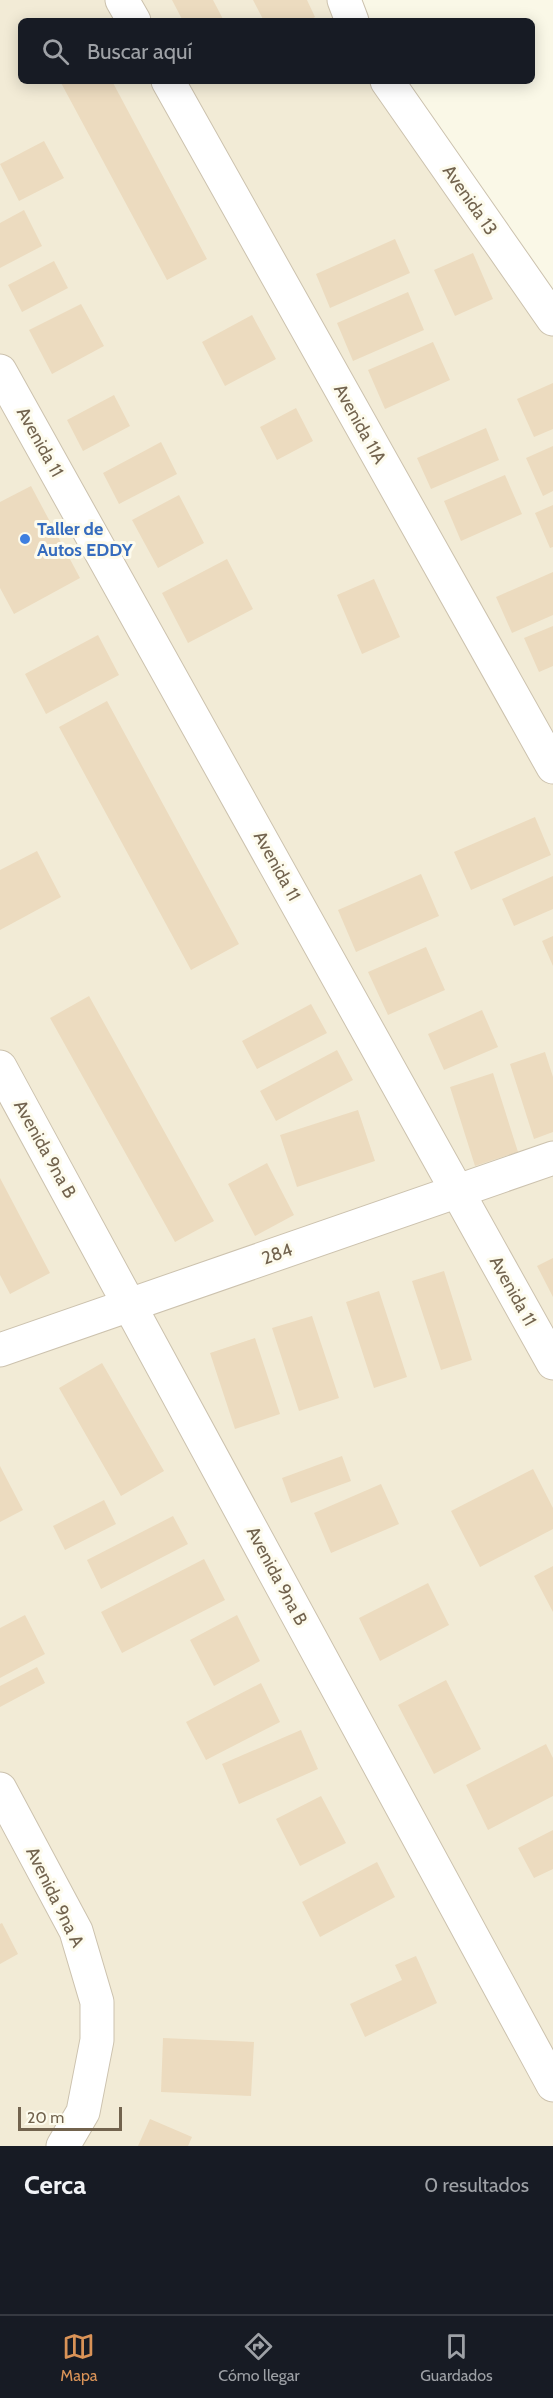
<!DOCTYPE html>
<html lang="es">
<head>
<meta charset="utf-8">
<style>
  :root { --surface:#171b24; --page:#20242c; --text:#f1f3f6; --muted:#9ea1a6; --line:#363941; --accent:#da9357 }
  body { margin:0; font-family:Cabin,sans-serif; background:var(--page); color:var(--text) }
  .scale { position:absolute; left:18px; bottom:15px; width:104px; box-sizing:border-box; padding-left:6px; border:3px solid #72634e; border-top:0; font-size:16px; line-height:21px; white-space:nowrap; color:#72634e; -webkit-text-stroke:4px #fdfbed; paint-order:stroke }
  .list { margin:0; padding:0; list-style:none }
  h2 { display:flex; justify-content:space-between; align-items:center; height:78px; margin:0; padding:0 24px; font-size:26px }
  h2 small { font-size:20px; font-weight:400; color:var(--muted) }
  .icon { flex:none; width:33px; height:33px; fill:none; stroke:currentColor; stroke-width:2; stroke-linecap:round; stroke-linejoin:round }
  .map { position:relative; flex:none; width:553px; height:2146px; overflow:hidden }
  .search { position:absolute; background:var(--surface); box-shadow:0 3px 15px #0003; left:18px; right:18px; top:18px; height:66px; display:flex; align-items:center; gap:15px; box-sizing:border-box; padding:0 21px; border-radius:9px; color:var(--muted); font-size:22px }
  .sheet { height:168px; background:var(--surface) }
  nav { display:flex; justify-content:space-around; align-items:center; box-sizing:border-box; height:84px; border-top:2px solid var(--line); background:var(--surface); font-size:16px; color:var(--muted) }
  nav a { display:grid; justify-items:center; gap:3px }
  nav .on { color:var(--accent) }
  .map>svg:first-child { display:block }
</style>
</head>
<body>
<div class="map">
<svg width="553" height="2146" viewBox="0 0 553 2146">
  <rect width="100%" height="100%" fill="#faf8e7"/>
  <!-- residential -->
  <path fill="#f2ebd6" d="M0,0h344l8,21h-331v60h366l166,238v1827h-553z"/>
  <!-- building -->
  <path fill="#ecdbbf" d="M172,0h41l11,21h-41z
    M253,0h54l8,17 -7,4h-44z
    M60,81h52l95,178 -40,21z
    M44,141l20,37 -45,23 -19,-37z
    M24,210l18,36 -42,22v-45z
    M395,239l15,34 -80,35 -14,-34z
    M473,253l20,46 -38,17 -21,-46z
    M54,261l14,27 -46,24 -14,-27z
    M408,292l16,38 -71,31 -16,-38z
    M81,304l23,42 -52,28 -23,-44z
    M252,315l24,44 -51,27 -23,-44z
    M433,342l17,38 -65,29 -17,-39z
    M553,383v46l-19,8 -17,-38z
    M114,395l16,31 -47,25 -16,-31z
    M296,408l17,33 -36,19 -17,-33z
    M486,428l13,32 -68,29 -14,-31z
    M161,442l16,32 -58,30 -16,-31z
    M553,446v45l-10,5 -17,-38z
    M505,475l17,39 -61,27 -17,-40z
    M31,486l49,92 -66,36 -14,-26v-86z
    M179,495l25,48 -46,25 -26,-48z
    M553,505v42l-3,1 -15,-35z
    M227,559l26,50 -65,34 -26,-50z
    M553,572v43l-41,18 -16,-36z
    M374,579l26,58 -38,17 -25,-59z
    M553,626v40l-14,6 -15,-34z
    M98,635l21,40 -73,39 -21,-40z
    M107,701l132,243 -48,26 -132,-243z
    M535,817l16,38 -80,35 -17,-38z
    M37,851l24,46 -61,33v-60z
    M421,874l18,42 -83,36 -18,-42z
    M553,876v33l-39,17 -12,-27z
    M553,936v30l-11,-25z
    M426,947l19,43 -57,25 -20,-43z
    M89,996l125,225 -39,21 -125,-224z
    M311,1004l16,29 -70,36 -15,-28z
    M482,1010l16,37 -54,23 -16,-36z
    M337,1050l16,30 -77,41 -16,-30z
    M545,1052l8,25v55l-19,7 -24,-75z
    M493,1073l25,79 -43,14 -25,-79z
    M358,1110l17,51 -78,26 -17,-52z
    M267,1163l27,52 -39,21 -27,-52z
    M0,1178l50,95 -40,21 -10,-19z
    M553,1258v39l-16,-31z
    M444,1271l28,89 -31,10 -29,-89z
    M379,1291l28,86 -33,11 -28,-86z
    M312,1316l27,82 -40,13 -27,-83z
    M255,1338l25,76 -45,15 -25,-76z
    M102,1363l62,108 -43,25 -62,-108z
    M342,1456l9,25 -60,22 -9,-25z
    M0,1466l23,44 -23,12z
    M533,1469l20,39v21l-73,38 -29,-56z
    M381,1484l18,40 -68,29 -17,-40z
    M104,1500l12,24 -51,26 -12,-24z
    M173,1516l15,28 -87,45 -14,-29z
    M204,1559l21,41 -103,53 -21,-41z
    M553,1566v46l-19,-36z
    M428,1583l21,42 -69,36 -21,-43z
    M25,1615l20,39 -45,24v-50z
    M237,1615l23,46 -46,25 -24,-46z
    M37,1667l8,16 -45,24v-21z
    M446,1680l35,69 -47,25 -36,-69z
    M261,1683l19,39 -74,38 -20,-38z
    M301,1730l17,39 -79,35 -17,-40z
    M546,1744l7,14v38l-65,34 -22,-45z
    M321,1796l25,47 -46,23 -24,-47z
    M553,1830v39l-19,9 -16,-30z
    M377,1862l18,35 -75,40 -18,-35z
    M2,1923l16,31 -18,10v-40z
    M416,1956l21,47 -72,34 -15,-33 52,-24 -7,-15z
    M163,2038l91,4 -3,54 -90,-4z
    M150,2119l42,18 -4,9h-50z"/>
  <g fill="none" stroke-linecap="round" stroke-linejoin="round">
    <!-- minor casing -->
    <g stroke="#ccc2ae" stroke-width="35">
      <path id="minor" d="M122,0l12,21
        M344,0l8,21
        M168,81l385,686
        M387,81l166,238
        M0,371l553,992
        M0,1067l553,1018
        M0,1350l553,-192
        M0,1789l76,142 21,71v38l-14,72 -20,34"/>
    </g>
    <!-- minor -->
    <use href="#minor" stroke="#fff" stroke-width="33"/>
  </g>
  <!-- markers -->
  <circle fill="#3f7fe0" stroke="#fdfbed" stroke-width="2" cx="25" cy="539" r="6"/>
  <g text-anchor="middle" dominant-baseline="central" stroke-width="6" stroke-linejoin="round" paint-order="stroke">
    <!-- street labels -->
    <g font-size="18" fill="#72634e" stroke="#fdfbed">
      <text transform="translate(470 200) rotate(55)">Avenida 13</text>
      <text transform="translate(360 424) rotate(61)">Avenida 11A</text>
      <text transform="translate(40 442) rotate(61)">Avenida 11</text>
      <text transform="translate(277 866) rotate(61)">Avenida 11</text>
      <text transform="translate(45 1149) rotate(61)">Avenida 9na B</text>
      <text transform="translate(277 1254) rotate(-19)">284</text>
      <text transform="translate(513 1291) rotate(61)">Avenida 11</text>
      <text transform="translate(277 1576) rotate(62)">Avenida 9na B</text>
      <text transform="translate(55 1897) rotate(64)">Avenida 9na A</text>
    </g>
    <!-- shop labels -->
    <g font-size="18" font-weight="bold" fill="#366cbe" stroke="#fdfbed" text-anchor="start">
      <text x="37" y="529">Taller de<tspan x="37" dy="21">Autos EDDY</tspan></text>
    </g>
  </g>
</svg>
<div class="scale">20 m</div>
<div class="search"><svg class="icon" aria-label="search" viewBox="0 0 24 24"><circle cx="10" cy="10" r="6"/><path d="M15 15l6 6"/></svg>Buscar aquí</div>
</div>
<section class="sheet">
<h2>Cerca<small>0 resultados</small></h2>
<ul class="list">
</ul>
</section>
<nav>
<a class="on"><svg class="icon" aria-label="map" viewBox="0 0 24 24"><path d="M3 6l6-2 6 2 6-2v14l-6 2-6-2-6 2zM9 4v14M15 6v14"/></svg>Mapa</a>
<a><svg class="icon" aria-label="directions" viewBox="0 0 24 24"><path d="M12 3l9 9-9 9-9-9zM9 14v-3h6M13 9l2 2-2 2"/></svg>Cómo llegar</a>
<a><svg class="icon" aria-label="saved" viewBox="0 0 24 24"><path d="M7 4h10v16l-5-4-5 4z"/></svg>Guardados</a>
</nav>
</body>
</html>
